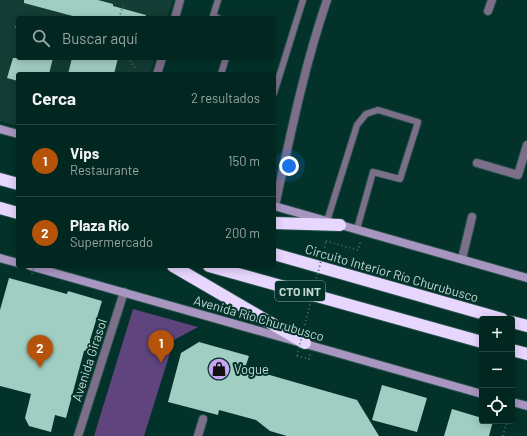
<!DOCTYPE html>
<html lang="es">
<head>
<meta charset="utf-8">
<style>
  :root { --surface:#022620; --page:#0c2e29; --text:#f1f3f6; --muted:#96a5a5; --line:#23433e; --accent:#b45309 }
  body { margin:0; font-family:Barlow,sans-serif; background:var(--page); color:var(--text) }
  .controls { position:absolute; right:12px; bottom:12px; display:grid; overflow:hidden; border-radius:4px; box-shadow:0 2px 10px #0003 }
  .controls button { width:36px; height:36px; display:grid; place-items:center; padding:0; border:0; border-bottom:1px solid var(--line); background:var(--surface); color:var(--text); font:20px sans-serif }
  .you { position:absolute; left:289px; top:166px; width:14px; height:14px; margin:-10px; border:3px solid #fff; border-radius:50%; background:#1a73e8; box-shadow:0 0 0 6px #1a73e833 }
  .badge { display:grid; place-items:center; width:26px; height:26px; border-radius:50%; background:var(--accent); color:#fff; font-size:13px; font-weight:700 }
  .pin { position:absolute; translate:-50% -33px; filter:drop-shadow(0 1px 2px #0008) }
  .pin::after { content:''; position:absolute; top:21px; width:14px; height:12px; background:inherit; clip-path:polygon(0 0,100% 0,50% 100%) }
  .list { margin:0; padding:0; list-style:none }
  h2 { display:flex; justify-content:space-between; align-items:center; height:52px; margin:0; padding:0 16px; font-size:17px }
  h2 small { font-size:13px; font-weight:400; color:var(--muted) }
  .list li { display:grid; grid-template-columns:26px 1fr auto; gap:12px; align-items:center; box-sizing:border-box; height:72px; padding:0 16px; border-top:1px solid var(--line) }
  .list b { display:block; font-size:15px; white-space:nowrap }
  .list p { margin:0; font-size:13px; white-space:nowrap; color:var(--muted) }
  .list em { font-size:13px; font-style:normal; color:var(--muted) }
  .icon { flex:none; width:22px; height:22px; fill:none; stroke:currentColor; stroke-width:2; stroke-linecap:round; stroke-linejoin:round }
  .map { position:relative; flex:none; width:527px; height:436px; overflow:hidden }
  .search { position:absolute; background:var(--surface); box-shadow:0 2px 10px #0003; left:16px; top:16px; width:260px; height:44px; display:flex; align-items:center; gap:10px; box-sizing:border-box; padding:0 14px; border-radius:4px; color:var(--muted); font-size:15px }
  .panel { position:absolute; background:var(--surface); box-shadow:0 2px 10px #0003; left:16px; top:72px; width:260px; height:196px; border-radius:4px }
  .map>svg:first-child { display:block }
</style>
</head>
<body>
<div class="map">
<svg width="527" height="436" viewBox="0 0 527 436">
  <rect width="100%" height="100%" fill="#03322a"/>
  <!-- built -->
  <path fill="#143d35" d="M0,0h173l-6,18h-149v40h137l-5,16h-132v52l-18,-5z"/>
  <!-- green -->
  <path fill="#5f447e" d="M133,309l65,18 -24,13 -30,96h-50z"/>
  <!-- building -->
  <path fill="#a1cec3" d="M24,0h74l15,4v2l33,9 -1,3h-65l-56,-15z
    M13,58h40l-4,16h-31v7l-11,-3z
    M72,58h46l-4,16h-46z
    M9,278l58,16 1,-3 34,10 -12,39v7l-1,2 -5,2 -18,67 -11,-3 -4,17 -22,-6 -4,-8 6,-24 -31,-8v-76z
    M199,342l50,14 -4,12 112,32 22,36h-92l-17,-5 -14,-11 -37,-10 -1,5 -50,-13 13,-49z
    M382,385l45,13 -10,34 -45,-12z
    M452,409l30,9v3h11l-4,15h-45z"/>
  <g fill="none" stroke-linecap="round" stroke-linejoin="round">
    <!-- service casing -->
    <g stroke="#255048" stroke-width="8">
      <path id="service" d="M218,0l-5,16 5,2
        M221,74l5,-16
        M274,93l29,-93
        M327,221l30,-96 9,-11 12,-4 40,12 -18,57 -27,-7 -16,57"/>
    </g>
    <!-- minor casing -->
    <g stroke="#255048" stroke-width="10">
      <path id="minor" d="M488,11l4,-11
        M175,18l5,-18
        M157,74l5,-16
        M477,163l41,12 9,-30
        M275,206c15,-69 29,-139 52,-206
        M462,259l10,-42
        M78,436l46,-144
        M198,436l5,-17"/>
    </g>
    <!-- secondary casing -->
    <g stroke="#255048" stroke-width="10">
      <path id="secondary" d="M0,129l18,5
        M274,206l253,72
        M0,258l18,5
        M30,266l452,128
        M512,402l15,4"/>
    </g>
    <!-- motorway casing -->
    <g stroke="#255048" stroke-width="14">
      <path id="motorway" d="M0,179l18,5
        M0,208l18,5
        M274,223l66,2
        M274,254l228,65
        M173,266l132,77
        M209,266l273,76
        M512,322l15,4
        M512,350l15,4"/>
    </g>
    <!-- path -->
    <path stroke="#476d66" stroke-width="2" stroke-dasharray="1 3" stroke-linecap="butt" d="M119,18l4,-12
      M15,27h3
      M122,58l8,3 7,9
      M326,241l32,9 3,-10
      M297,356l12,3 1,-5
      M503,436l4,-15"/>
    <!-- service -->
    <use href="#service" stroke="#7b6f8a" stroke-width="6"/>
    <!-- minor -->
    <use href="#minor" stroke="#7b6f8a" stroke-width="8"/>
    <!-- secondary -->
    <use href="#secondary" stroke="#a896c1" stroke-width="8"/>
    <!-- motorway -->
    <use href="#motorway" stroke="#e7d6fe" stroke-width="12"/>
    <!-- path-bridge -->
    <path stroke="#476d66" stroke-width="2" stroke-dasharray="1 3" stroke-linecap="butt" d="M32,274l2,-8
      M297,356l29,-115"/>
  </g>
  <!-- icons -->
  <defs>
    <g id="shop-disc" transform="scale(1.15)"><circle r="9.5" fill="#c6a6f0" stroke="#03322a"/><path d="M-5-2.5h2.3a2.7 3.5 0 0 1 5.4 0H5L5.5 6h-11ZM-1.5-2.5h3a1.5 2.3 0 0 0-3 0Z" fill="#111"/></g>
  </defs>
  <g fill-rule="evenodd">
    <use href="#shop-disc" x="219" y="369"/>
  </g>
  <g text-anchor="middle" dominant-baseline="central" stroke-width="4" stroke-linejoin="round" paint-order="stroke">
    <!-- shield labels -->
    <rect fill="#03322a" stroke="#89a6a0" stroke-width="1" x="275" y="281" width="50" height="20" rx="3"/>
    <g font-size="12" font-weight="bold" fill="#c2d8d2">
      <text x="300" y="291">CTO INT</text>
    </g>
    <!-- street labels -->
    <g font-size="13" fill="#c2d8d2" stroke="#03322a">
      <text transform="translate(392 273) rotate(16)">Circuito Interior Río Churubusco</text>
      <text transform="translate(259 318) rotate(16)">Avenida Río Churubusco</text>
      <text transform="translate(89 360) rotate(-72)">Avenida Girasol</text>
    </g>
    <!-- poi labels -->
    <g font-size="13" fill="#c2d8d2" stroke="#03322a" text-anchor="start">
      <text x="234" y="369">Vogue</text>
    </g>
  </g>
</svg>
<div class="controls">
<button>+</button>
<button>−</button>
<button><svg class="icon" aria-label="locate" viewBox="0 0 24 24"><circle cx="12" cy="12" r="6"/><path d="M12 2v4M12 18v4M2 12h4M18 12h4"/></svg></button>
</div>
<div class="you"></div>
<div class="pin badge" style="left:161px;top:363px">1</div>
<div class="pin badge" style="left:40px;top:368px">2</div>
<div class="search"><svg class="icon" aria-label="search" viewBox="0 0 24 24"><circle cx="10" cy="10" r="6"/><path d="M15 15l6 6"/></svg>Buscar aquí</div>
<section class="panel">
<h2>Cerca<small>2 resultados</small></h2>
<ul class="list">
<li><span class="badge">1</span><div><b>Vips</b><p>Restaurante</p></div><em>150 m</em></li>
<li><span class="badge">2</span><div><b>Plaza Río</b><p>Supermercado</p></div><em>200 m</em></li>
</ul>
</section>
</div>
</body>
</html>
